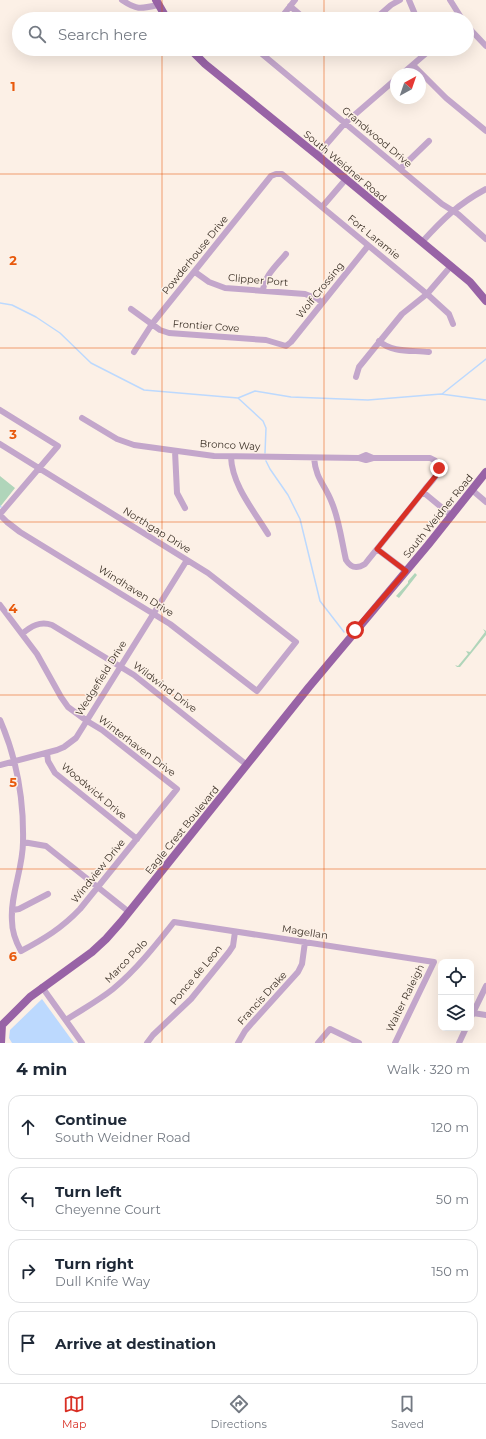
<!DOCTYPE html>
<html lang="en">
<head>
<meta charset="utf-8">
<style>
  :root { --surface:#fff; --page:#f6f6f7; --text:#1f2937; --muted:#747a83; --line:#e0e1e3; --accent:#d93025 }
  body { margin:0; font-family:Montserrat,sans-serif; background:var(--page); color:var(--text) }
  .controls { position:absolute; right:12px; bottom:12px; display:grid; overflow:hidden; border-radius:8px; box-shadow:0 4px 16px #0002 }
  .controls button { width:36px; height:36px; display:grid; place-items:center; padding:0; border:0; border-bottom:1px solid var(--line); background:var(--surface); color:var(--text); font:20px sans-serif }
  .compass { position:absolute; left:390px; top:68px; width:36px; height:36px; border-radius:50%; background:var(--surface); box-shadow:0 4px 16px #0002; rotate:40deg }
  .stop { position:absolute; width:12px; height:12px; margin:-9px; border:3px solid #d93025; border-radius:50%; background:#fff }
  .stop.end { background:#d93025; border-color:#fff; box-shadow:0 1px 4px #0008 }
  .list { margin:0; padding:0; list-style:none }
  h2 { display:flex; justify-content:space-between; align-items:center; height:52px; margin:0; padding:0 16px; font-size:17px }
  h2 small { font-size:13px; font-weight:400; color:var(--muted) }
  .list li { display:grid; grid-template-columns:26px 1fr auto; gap:12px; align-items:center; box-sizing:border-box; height:64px; margin:0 8px 8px; padding:0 8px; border:1px solid var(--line); border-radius:12px }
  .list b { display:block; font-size:15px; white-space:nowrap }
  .list p { margin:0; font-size:13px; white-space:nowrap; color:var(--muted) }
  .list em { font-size:13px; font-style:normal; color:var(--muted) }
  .icon { flex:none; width:22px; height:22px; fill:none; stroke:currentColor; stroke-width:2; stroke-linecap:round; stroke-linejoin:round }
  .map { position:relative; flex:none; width:486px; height:1043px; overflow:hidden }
  .search { position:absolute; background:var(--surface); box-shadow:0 4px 16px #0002; left:12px; right:12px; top:12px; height:44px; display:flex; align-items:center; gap:10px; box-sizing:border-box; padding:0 14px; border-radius:22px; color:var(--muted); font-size:15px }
  .sheet { height:340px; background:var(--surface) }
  nav { display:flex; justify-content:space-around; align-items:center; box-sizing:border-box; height:56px; border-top:1px solid var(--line); background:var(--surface); font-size:11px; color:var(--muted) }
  nav a { display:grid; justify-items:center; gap:2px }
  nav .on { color:var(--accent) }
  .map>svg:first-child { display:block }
</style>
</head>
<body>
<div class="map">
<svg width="486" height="1043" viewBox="0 0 486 1043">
  <rect width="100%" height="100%" fill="#fcf0e6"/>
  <!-- green -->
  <path fill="#b0d5ba" d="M0,476l15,12 -15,19z
    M415,573l2,2 -18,23 -3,-2 12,-13v-2z
    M483,629l3,2v4l-26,32h-3l-2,-2 3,1 10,-12 -2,-3 4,1 15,-20z"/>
  <!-- water -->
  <path fill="#bcd9fe" d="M42,999l32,44h-62l-3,-5 1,-8z"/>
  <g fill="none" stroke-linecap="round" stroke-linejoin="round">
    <!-- stream -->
    <path stroke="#bcd9fe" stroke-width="1.5" d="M0,303l12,2 24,12 24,16 31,30 53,27 94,8 17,-7 36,6 77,3 73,-6 45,6
      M442,394l44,-35
      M238,398l25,23 3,7 -1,25
      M266,461l4,8 18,26 12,24 20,82 24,31
      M0,506l1,1"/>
    <!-- minor -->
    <path stroke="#c3a6cb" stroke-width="6" d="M122,0c15,10 18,9 36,5
      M409,0l8,19
      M450,0l12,19
      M290,6l15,13
      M280,19l15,-19
      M375,19l16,-14 9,-5
      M467,26l19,20
      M256,49l186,155 16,10 28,25
      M413,65l33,33 40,33
      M402,74l29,-25
      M317,155l27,-31 52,-45
      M400,169l29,-28
      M322,207l24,-28
      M422,242c21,-23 36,-38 64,-53
      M195,272l14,10 16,6 80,6 13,5 4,4
      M263,291c1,-15 14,-26 23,-37
      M131,309l29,21 9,3 97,7 20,6 5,-4 77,-96
      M379,341c13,12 33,9 50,11
      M134,352l18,-28 119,-148 5,-2h6l145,120 22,20 4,10
      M356,377l3,-10 43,-53 25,-20 24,-28
      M0,410l58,36 -58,68
      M82,418l35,21 17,6 80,11 145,2 7,2 7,-2
      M0,444l208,129 88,69 -39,49 -87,-67 -150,-92 -13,-10 -7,-7
      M175,451l2,42 8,15
      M231,457c1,28 23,54 37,77
      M314,458c2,22 11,26 18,45 7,16 10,40 14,57 5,8 11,9 19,4 20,-25 40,-49 60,-75 4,-5 13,-13 14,-20 1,-6 -4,-9 -9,-11h-57l-7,-3 -7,3
      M472,490l14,12
      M423,492l29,24
      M377,549l29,22
      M0,605l37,49 24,43 7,10 19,14 15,9 75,59 -97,120c-18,19 -36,30 -59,42 -5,-9 -9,-20 -9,-30 -2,-26 11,-52 11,-79 1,-42 -6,-83 -23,-122
      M22,634c9,-8 18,-13 30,-9l82,50 113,90
      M47,753l1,8 7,12 82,66
      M0,765l57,-15 7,-3 12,-9 111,-178
      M23,842l23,4 83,66
      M13,910l6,-1 29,-15
      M42,987l40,56
      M473,1013l13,2
      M471,1017l15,-31
      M66,1020c15,-10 32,-19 47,-31 23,-19 42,-43 61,-67l260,40 -39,81
      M147,1043l6,-8 38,-36 38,-47 4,-6 2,-14
      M238,1043l7,-12 6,-7 47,-52 4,-8 3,-22
      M318,1043l12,-14 29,14
      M459,1043l7,-15"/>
    <!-- major -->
    <path stroke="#9863a6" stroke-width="8" d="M156,0l11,19
      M190,49l15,15 112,91 153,127 16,19
      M0,1027l30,-30 62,-45 14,-13 15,-17 188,-235 119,-142 58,-73
      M1,1043l1,-18"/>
  </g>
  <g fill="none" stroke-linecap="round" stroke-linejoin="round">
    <!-- route -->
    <path stroke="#d93025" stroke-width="5" d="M355,630l51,-59 -29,-22 61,-76 1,-5"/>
  </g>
  <!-- grid -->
  <path fill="none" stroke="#e8590c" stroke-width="1" stroke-opacity="0.55" d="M162,0v19M324,0v19M162,49v994M324,49v994M0,174h486M0,348h486M0,522h486M0,695h486M0,869h486"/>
  <g text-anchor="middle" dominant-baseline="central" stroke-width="3" stroke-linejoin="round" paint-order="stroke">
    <!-- street labels -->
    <g font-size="10" fill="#3b3026" stroke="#fcf0e6">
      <text transform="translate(377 137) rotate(40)">Grandwood Drive</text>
      <text transform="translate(345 166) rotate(40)">South Weidner Road</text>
      <text transform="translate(374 237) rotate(39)">Fort Laramie</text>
      <text transform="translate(195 255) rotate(-51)">Powderhouse Drive</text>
      <text transform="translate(258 280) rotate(5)">Clipper Port</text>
      <text transform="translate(320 290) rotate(-51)">Wolf Crossing</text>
      <text transform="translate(206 326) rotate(4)">Frontier Cove</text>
      <text transform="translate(230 445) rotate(3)">Bronco Way</text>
      <text transform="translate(438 516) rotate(-51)">South Weidner Road</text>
      <text transform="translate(157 530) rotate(32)">Northgap Drive</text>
      <text transform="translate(136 591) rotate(32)">Windhaven Drive</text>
      <text transform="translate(101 678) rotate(-58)">Wedgefield Drive</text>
      <text transform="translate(165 687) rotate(37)">Wildwind Drive</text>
      <text transform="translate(137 746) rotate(37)">Winterhaven Drive</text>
      <text transform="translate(94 791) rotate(40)">Woodwick Drive</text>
      <text transform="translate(182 830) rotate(-51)">Eagle Crest Boulevard</text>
      <text transform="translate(98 871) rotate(-51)">Windview Drive</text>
      <text transform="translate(305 932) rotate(9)">Magellan</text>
      <text transform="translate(126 961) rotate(-46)">Marco Polo</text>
      <text transform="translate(196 975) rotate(-50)">Ponce de Leon</text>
      <text transform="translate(262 998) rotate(-48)">Francis Drake</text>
      <text transform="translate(405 998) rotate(-64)">Walter Raleigh</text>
    </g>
  </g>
  <g font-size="13" text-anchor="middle" font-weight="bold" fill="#e8590c" stroke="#fcf0e6" stroke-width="3" stroke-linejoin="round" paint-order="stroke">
    <text x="13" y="91">1</text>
    <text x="13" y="265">2</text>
    <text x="13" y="439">3</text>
    <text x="13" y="613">4</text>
    <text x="13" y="787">5</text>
    <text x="13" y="961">6</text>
  </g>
</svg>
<div class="controls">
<button><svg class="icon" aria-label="locate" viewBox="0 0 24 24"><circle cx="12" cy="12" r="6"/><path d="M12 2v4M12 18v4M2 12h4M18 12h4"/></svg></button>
<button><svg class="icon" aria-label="layers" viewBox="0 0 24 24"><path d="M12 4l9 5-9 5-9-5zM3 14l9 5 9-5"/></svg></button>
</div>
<svg class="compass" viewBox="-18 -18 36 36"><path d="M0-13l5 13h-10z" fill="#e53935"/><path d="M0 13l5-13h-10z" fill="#747a83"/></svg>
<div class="stop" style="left:355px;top:630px"></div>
<div class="stop end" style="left:439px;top:468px"></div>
<div class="search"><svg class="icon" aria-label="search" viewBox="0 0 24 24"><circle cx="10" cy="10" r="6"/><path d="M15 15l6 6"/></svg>Search here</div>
</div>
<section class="sheet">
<h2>4 min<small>Walk · 320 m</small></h2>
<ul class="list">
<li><svg class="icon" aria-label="ahead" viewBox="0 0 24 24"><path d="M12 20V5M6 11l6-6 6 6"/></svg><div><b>Continue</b><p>South Weidner Road</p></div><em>120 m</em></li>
<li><svg class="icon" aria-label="left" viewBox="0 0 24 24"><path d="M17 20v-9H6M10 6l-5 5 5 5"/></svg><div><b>Turn left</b><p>Cheyenne Court</p></div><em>50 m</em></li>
<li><svg class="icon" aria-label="right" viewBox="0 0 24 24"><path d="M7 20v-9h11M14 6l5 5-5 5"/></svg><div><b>Turn right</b><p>Dull Knife Way</p></div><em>150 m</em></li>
<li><svg class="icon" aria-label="arrive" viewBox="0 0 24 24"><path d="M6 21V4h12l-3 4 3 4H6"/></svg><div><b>Arrive at destination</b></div></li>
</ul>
</section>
<nav>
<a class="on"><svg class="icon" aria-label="map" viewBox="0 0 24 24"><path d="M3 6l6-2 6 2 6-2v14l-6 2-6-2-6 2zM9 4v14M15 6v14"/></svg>Map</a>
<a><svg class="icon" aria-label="directions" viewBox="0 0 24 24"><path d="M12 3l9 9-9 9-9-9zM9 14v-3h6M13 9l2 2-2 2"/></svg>Directions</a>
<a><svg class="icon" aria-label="saved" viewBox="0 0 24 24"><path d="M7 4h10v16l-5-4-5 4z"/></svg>Saved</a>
</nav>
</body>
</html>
